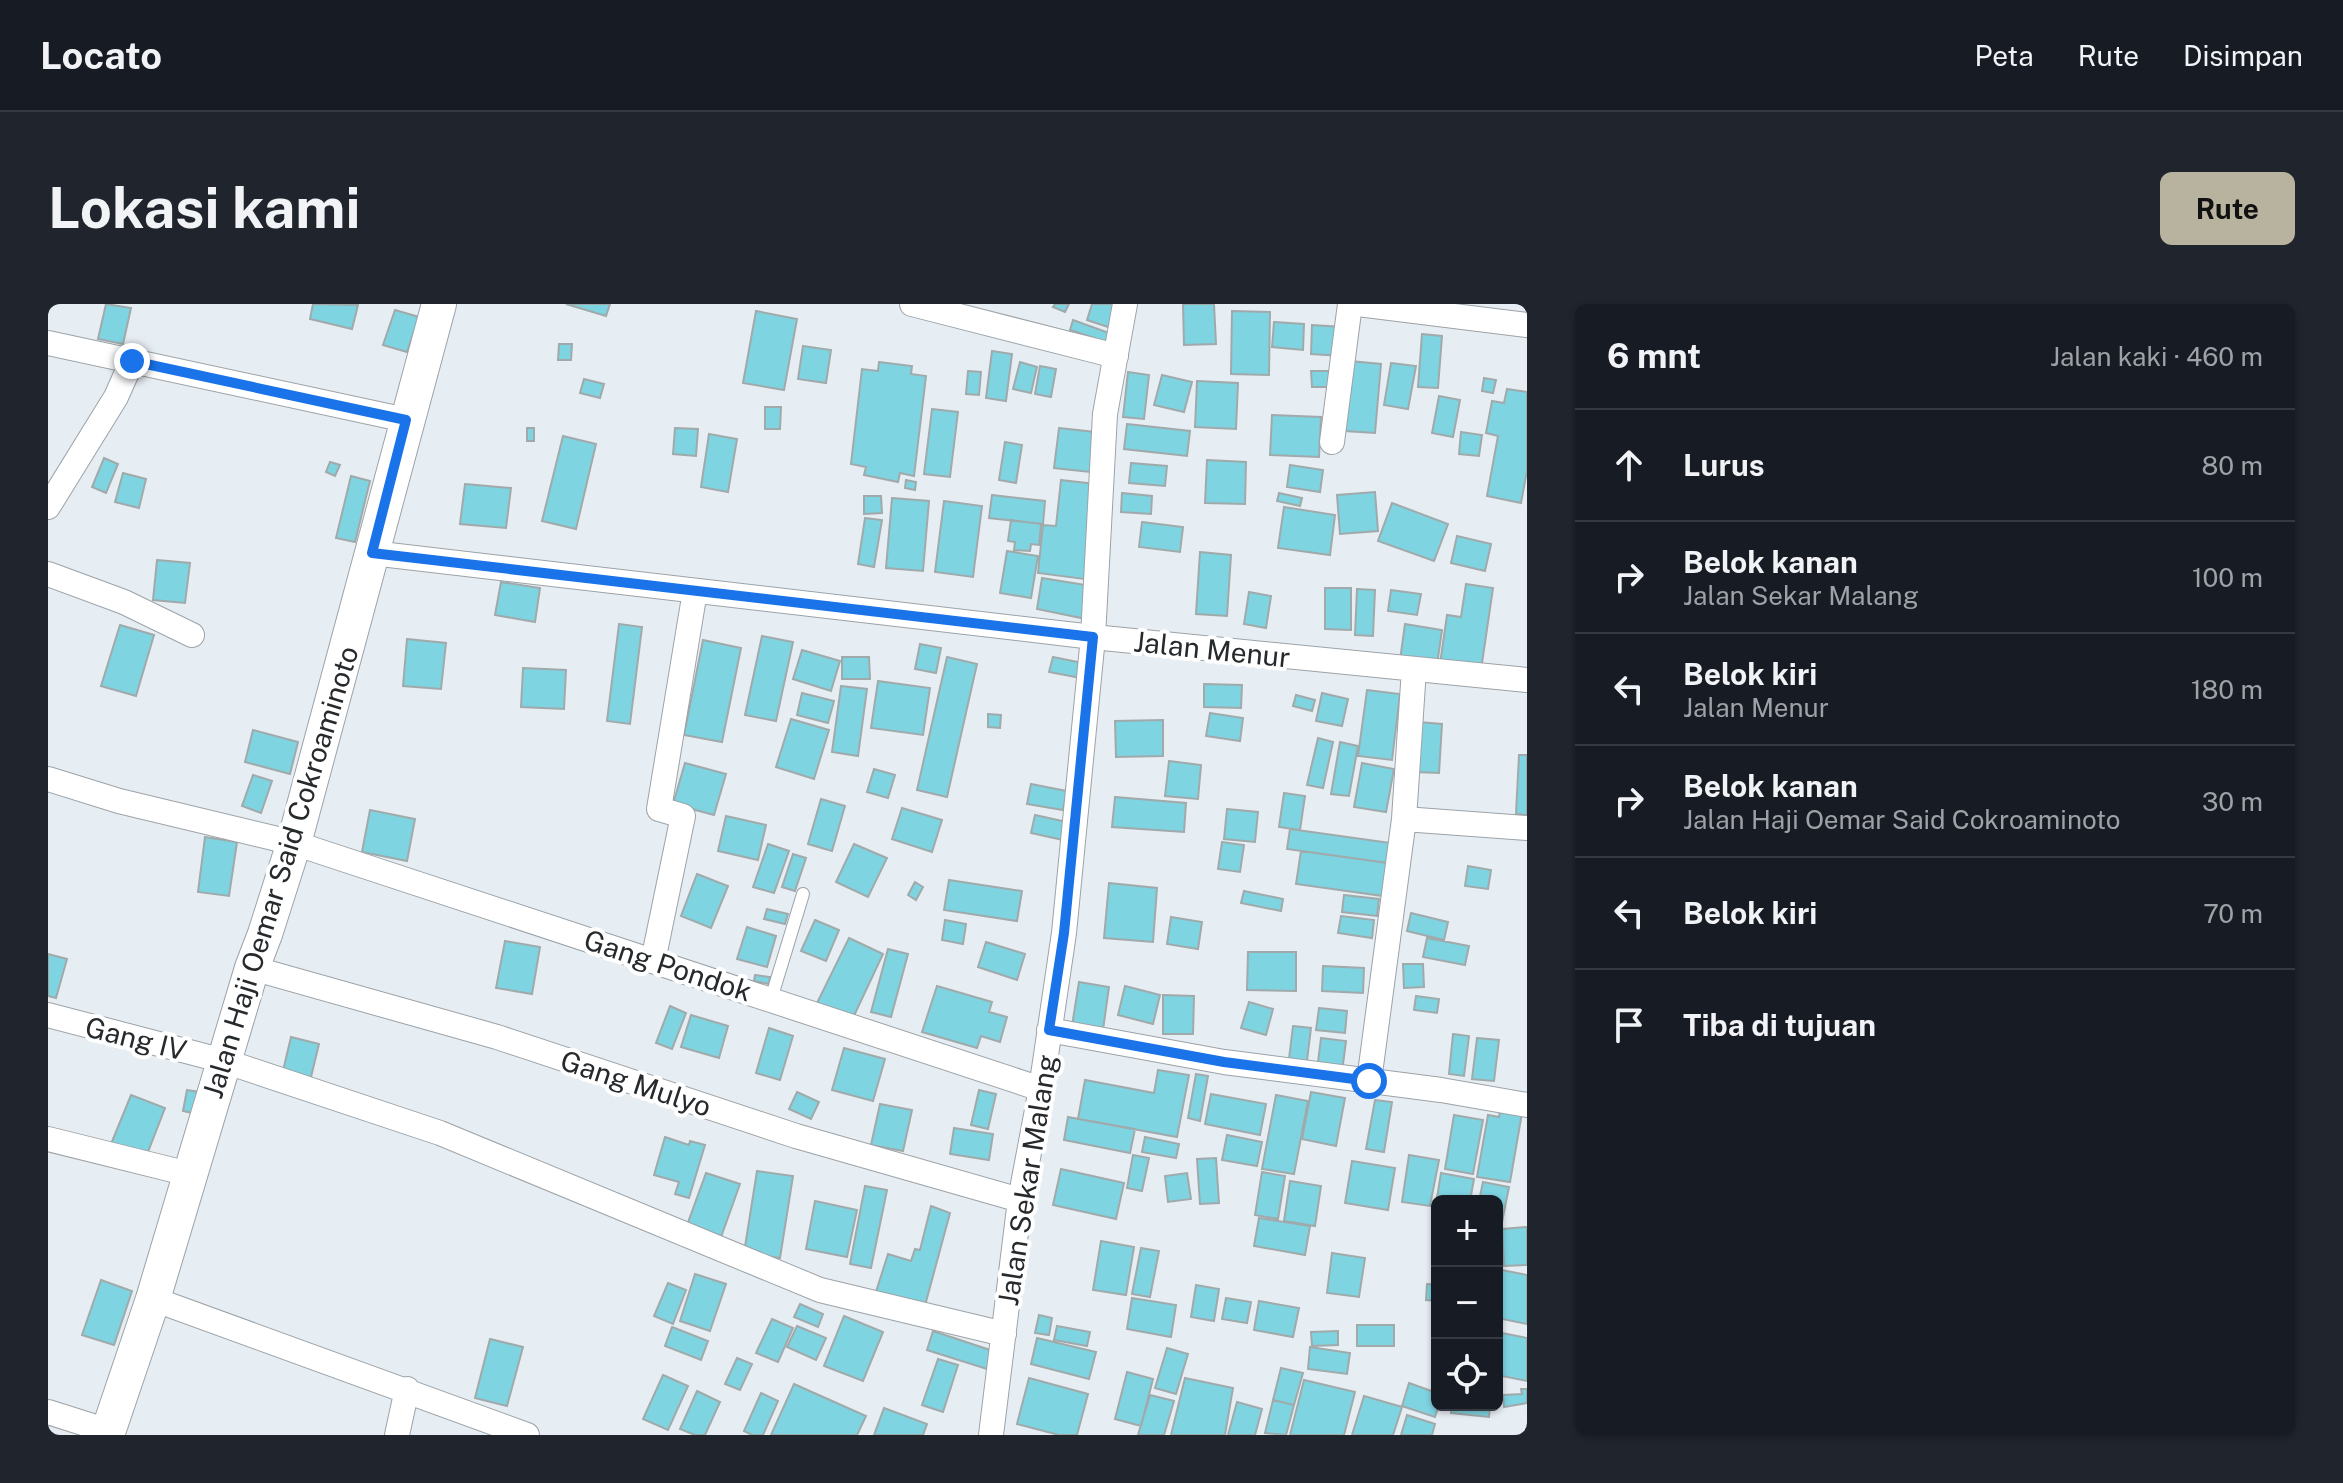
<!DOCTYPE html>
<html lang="id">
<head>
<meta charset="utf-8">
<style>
  :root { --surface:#171b24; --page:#20242c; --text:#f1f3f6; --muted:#9ea1a6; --line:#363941; --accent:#b8b39e }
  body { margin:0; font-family:"Public Sans",sans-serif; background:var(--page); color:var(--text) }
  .controls { position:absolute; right:24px; bottom:24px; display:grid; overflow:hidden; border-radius:12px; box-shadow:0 2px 6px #0004 }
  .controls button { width:72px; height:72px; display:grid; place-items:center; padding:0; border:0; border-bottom:2px solid var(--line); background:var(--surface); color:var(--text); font:40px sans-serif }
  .stop { position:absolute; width:24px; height:24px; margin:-18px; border:6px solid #1a73e8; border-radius:50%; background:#fff }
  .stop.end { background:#1a73e8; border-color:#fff; box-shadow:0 2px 8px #0008 }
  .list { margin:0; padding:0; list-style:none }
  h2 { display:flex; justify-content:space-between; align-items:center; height:104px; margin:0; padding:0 32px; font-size:34px }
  h2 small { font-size:26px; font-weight:400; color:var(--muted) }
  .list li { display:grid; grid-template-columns:52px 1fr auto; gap:24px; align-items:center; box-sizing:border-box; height:112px; padding:0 32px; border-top:2px solid var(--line) }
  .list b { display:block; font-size:30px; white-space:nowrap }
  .list p { margin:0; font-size:26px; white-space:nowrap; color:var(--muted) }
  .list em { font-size:26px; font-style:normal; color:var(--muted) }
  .icon { flex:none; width:44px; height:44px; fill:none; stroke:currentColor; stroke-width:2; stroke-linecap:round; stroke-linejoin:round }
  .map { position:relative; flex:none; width:1479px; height:1131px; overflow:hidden; border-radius:12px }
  header { display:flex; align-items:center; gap:48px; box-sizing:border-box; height:112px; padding:0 40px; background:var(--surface); border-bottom:2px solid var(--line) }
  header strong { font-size:38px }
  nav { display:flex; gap:44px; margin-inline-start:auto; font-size:28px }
  .intro { display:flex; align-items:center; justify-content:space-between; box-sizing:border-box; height:192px; padding:0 48px }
  h1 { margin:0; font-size:56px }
  .button { padding:20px 36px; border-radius:12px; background:var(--accent); color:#111; font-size:28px; font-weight:700 }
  main { display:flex; gap:48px; padding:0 48px }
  aside { flex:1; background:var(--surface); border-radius:12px; box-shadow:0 2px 6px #0004 }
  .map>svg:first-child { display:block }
</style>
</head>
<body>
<header>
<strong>Locato</strong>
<nav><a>Peta</a><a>Rute</a><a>Disimpan</a></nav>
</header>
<div class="intro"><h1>Lokasi kami</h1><a class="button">Rute</a></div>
<main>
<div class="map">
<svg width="1479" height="1131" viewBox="0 0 1479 1131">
  <rect width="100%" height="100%" fill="#e6edf3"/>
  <!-- building -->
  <path fill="#7ed4e1" stroke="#a0aaab" stroke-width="2" d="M58,0l25,4 -8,36 -25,-5z
    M265,0l45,1 -6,24 -42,-10z
    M518,0h44l-4,12z
    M1007,0h14l-4,8 -12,-5z
    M1044,0h27l-8,24 -24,-8z
    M1135,0h31l2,40 -32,1z
    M347,6l24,7 -12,35 -24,-7z
    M708,7l41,8 -13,71 -41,-7z
    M1184,7l38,1 -1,63 -38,-1z
    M1025,16l39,14 -3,9 -39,-13z
    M1226,18l30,2 -1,26 -31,-3z
    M1264,21l31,2 -2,29 -30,-2z
    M1374,30l20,2 -4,52 -20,-1z
    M511,40h13l-1,16h-13z
    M755,42l28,4 -5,33 -28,-4z
    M944,47l20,3 -6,47 -20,-3z
    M1302,57l31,3 -6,69 -30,-2z
    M831,58l33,4 -1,8 15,2 -12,100 -14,-3 -2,9 -34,-7 2,-8 -15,-3 11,-95 16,2z
    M972,58l17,5 -6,26 -18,-4z
    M1343,59l25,3 -8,43 -24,-4z
    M992,62l16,3 -5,28 -16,-3z
    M920,67l13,1 -2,23 -13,-1z
    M1263,67h25l1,16h-25z
    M1080,68l21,3 -5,44 -21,-2z
    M1114,71l30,7 -8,30 -30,-7z
    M1436,74l12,2 -3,13 -11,-2z
    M536,75l20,5 -4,14 -20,-5z
    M1149,77l41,2 -2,46 -41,-2z
    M1459,85l20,3v79l-6,32 -34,-7 11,-60 -12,-3 6,-32 12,2z
    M1391,92l21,4 -7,37 -21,-4z
    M717,103h16l-1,22h-15z
    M884,105l26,3 -8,65 -26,-3z
    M1224,111l49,2 -2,40 -49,-2z
    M1079,120l63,7 -3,25 -63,-7z
    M479,124h7v13h-7z
    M627,124l23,1 -2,27 -23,-2z
    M1011,124l36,4 -5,40 -36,-4z
    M1413,128l21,3 -3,21 -20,-2z
    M661,130l28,5 -9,53 -27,-5z
    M515,132l33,8 -20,85 -34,-8z
    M957,138l17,3 -6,38 -17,-3z
    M56,154l14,6 -12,29 -14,-6z
    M1159,156l39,2 -1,42 -40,-1z
    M282,158l10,3 -5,11 -9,-4z
    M1083,159l36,3 -2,20 -36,-3z
    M1242,161l33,5 -3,22 -33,-5z
    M75,169l23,6 -7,29 -24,-6z
    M303,172l19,5 -15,61 -19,-4z
    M858,176l10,2 -1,8 -10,-2z
    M1013,176l34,4 -11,95 -46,-6 5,-48 13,1z
    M417,180l46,4 -5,40 -46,-4z
    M1327,188l3,39 -38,3 -3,-39z
    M1074,189l30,3 -1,18 -30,-2z
    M1231,189l23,5 -2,8 -23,-5z
    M944,191l53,6 -2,23 -54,-6z
    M816,192h17l1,17 -18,1z
    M844,194l37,3 -6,70 -37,-3z
    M896,197l38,5 -9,71 -38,-5z
    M1344,199l56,21 -14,37 -56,-20z
    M1236,203l51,8 -5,40 -52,-7z
    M817,214l17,2 -8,47 -16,-3z
    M963,216l30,4 -2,21 -8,-1 -1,7 -16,-1 1,-8 -7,-1z
    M1094,218l41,5 -3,25 -41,-5z
    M1409,232l34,8 -6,27 -34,-8z
    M959,247l31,5 -7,42 -31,-5z
    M1152,248l31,3 -4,61 -31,-2z
    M109,256l33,3 -5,40 -32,-3z
    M994,274l50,8 -6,33 -49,-10z
    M453,278l39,6 -5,34 -40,-7z
    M1418,280l27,4 -12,82 -41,-6 7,-49 14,2z
    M1277,284h26v42l-26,-1z
    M1309,285l18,1 -2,46 -18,-1z
    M1343,286l30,4 -4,21 -29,-4z
    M1201,288l22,4 -5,32 -22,-4z
    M571,320l23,3 -12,97 -23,-3z
    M1357,320l37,6 -5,35 -37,-5z
    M72,321l34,10 -18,61 -35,-10z
    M714,332l31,6 -17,79 -31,-6z
    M359,335l39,4 -5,46 -38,-3z
    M655,336l38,8 -19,94 -38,-7z
    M872,340l21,4 -5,25 -21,-4z
    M754,346l38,11 -9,30 -38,-12z
    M794,353h27l1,22h-28z
    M899,353l30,7 -30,133 -30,-7z
    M1005,353l30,6 -2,15 -32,-6z
    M475,364l43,2 -2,39 -43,-2z
    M830,377l52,7 -7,47 -52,-7z
    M1156,380l38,1 -1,23 -37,-1z
    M793,382l26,3 -9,67 -26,-4z
    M1319,386l33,4 -8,66 -34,-4z
    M754,389l32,8 -6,22 -31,-8z
    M1274,389l26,6 -6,27 -26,-5z
    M1248,391l19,5 -3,11 -19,-5z
    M1162,409l33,5 -3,23 -34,-5z
    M940,410l13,1 -1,13 -12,-1z
    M743,415l38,11 -15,49 -38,-12z
    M1115,416v36l-47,1 -1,-36z
    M1370,418l24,2 -3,49 -24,-1z
    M205,426l45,12 -8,32 -45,-12z
    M1270,434l15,4 -10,46 -16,-3z
    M1292,438l18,4 -9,50 -18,-2z
    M1471,451h8v60l-11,-1z
    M1121,457l32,4 -3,34 -33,-3z
    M637,459l41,11 -12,41 -41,-11z
    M1314,459l32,6 -8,43 -32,-5z
    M826,465l21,6 -7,23 -21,-6z
    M205,471l19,6 -11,32 -19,-7z
    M983,480l36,7 -4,19 -36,-6z
    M1236,489l21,3 -5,34 -21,-3z
    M1067,493l71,6 -2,29 -72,-5z
    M773,495l24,7 -13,45 -24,-7z
    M854,504l40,12 -10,32 -40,-13z
    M1179,505l31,3 -3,30 -31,-3z
    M322,506l45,9 -8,42 -45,-9z
    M987,511l32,7 -4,18 -32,-7z
    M678,512l40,9 -8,35 -40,-9z
    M1242,525l101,14 -3,20 -101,-14z
    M157,533l32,5 -8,54 -31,-4z
    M1174,538l22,3 -4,27 -22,-3z
    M720,540l21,7 -15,42 -21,-6z
    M806,540l33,14 -19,39 -32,-15z
    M1253,547l87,12 -5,33 -87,-12z
    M745,550l13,4 -11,33 -13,-4z
    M1420,562l23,4 -3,19 -23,-3z
    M649,570l31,12 -17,42 -30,-12z
    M901,576l73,11 -5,30 -73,-11z
    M867,578l8,5 -7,13 -8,-5z
    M1061,579l48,5 -4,54 -49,-4z
    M1196,587l39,8 -2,12 -40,-8z
    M1296,591l35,4 -2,17 -35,-4z
    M719,605l21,5 -3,10 -21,-5z
    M1363,609l37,9 -4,18 -37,-9z
    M1293,612l33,4 -2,18 -34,-5z
    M1123,613l31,5 -4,27 -31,-5z
    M767,616l24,10 -13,31 -25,-10z
    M897,616l21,4 -3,20 -21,-4z
    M699,623l29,9 -9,31 -30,-8z
    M801,634l34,16 -31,66 -35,-17z
    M1379,634l42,8 -4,19 -42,-8z
    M457,637l35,6 -8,47 -36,-6z
    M938,638l39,12 -8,26 -39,-13z
    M840,645l20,5 -17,63 -20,-5z
    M1200,648h48v39l-49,-1z
    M0,650l19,5 -11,39 -8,-2z
    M1355,660h20l1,23 -20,1z
    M1275,662l41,2 -1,25 -41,-2z
    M707,671l15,2 -1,7 -15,-3z
    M1031,678l30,5 -7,50 -31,-5z
    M889,682l55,16 -3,10 18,5 -7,25 -19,-6 -4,12 -55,-16z
    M1077,682l35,9 -7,29 -35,-9z
    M1115,691l31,1 -1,38h-30z
    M1368,692l23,3 -2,14 -23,-3z
    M1201,698l24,7 -7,26 -25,-7z
    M622,702l16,7 -14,36 -16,-6z
    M1271,704l28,3 -2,22 -29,-3z
    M643,711l37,11 -9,32 -38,-11z
    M1245,722l18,2 -5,41 -18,-2z
    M721,724l24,8 -13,44 -24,-7z
    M1405,730l16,2 -5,40 -15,-2z
    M243,733l28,7 -9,37 -28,-6z
    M1273,734l25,3 -4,31 -25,-2z
    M1429,734l22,2 -5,41 -22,-2z
    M796,744l41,11 -12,42 -41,-11z
    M1110,766l31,5 -12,62 -99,-18 7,-39 69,13z
    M1148,770l12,2 -8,45 -12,-3z
    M139,786l13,2 -3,22 -14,-3z
    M931,786l17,4 -8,35 -17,-4z
    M749,788l22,10 -8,17 -22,-10z
    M1263,788l34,6 -9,48 -34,-7z
    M1163,790l55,10 -6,31 -55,-11z
    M83,791l34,13 -19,49 -35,-13z
    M1228,791l32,6 -14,73 -32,-5z
    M1327,796l17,2 -8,50 -18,-3z
    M832,800l32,6 -9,41 -32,-6z
    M1452,806l22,3 -12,69 -33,-5 11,-62 11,2z
    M1406,811l29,5 -10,54 -28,-5z
    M1020,813l67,12 -5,24 -66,-13z
    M906,824l39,6 -4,26 -39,-6z
    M1179,831l35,7 -5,24 -35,-6z
    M617,833l24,8 1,-4 15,4 -16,53 -14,-4 4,-12 -25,-7z
    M1097,833l34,7 -3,14 -34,-6z
    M1085,851l16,3 -7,33 -15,-3z
    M1361,851l30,5 -9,46 -28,-4z
    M1168,854l3,45 -19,1 -3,-45z
    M1304,857l43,7 -7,42 -43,-7z
    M1013,865l63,14 -8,36 -63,-14z
    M709,867l36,5 -13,82 -36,-5z
    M1214,868l23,4 -7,43 -23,-4z
    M658,869l34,11 -20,56 -34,-12z
    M1139,869l4,26 -23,3 -3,-26z
    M1393,869l33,6 -4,22h-33l-1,3z
    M1242,877l31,5 -6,40 -31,-5z
    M1435,878l26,5 -12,60v-46h-18z
    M817,882l22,4 -16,78 -21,-4z
    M767,897l42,9 -10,47 -41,-8z
    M883,902l19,7 -27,100 -49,-15 14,-44 23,7 4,-12 5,1z
    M1211,914l51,8 -5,29 -51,-9z
    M1479,923v38l-23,1 -2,-37z
    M1053,937l33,6 -8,48 -33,-5z
    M1093,944l18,3 -9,46 -18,-3z
    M1284,949l33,5 -6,39 -32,-4z
    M1449,965l30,6v49l-30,-6z
    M647,970l31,10 -16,47 -30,-10z
    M53,976l31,11 -18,54 -32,-10z
    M620,979l18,7 -13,34 -19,-8z
    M1379,980l10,1v16l-11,-1z
    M1148,981l23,4 -5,32 -23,-4z
    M1084,994l44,7 -5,32 -44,-8z
    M1178,994l25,4 -4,21 -25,-4z
    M1211,997l40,7 -6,29 -39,-7z
    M752,1000l23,10 -5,13 -24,-10z
    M991,1011l13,3 -3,17 -14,-2z
    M796,1012l39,16 -20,49 -39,-15z
    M724,1015l21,9 -15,34 -22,-9z
    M1309,1021h37v21h-37z
    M749,1022l29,12 -10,22 -29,-13z
    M1009,1022l33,6 -3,14 -33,-6z
    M624,1023l36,14 -7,19 -36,-14z
    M885,1027l60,20 -6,18 -60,-19z
    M1290,1027v14l-26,1 -1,-14z
    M1449,1028l30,6v43l-30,-6z
    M989,1034l59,14 -7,27 -58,-15z
    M442,1035l33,8 -16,59 -32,-8z
    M1262,1043l40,6 -3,21 -39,-5z
    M1119,1044l21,6 -12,40 -21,-6z
    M689,1054l15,6 -12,26 -15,-6z
    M890,1055l20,6 -15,47 -21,-7z
    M1233,1064l22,5 -9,32 -21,-5z
    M1079,1068l26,7 -12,47 -26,-7z
    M615,1071l25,11 -20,44 -25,-11z
    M981,1074l59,16 -11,41h-18l-42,-11z
    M1137,1074l48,10 -8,47h-54z
    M1256,1076l51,12 -11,43h-54z
    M1361,1079l28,10v12h2l-4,12 -33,-11z
    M746,1080l72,32 -9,19h-86z
    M1473,1085h6v14l-23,4 -1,-12 19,-1z
    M649,1087l23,11 -15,33h-10l-15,-6z
    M713,1089l17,8 -15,34h-11l-8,-4z
    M1102,1091l24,6 -10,34h-26z
    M1316,1092l38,11 -9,28h-41z
    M1225,1096l21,5 -8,30 -21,-2z
    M1189,1098l25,7 -7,26h-27z
    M1404,1101h38l-1,12 -38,-4z
    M836,1104l43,16 -4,11h-49z
    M1359,1111l28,9 -3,11h-31z"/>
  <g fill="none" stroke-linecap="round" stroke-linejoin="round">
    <!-- lane casing -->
    <g stroke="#9ca3a8" stroke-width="14">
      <path id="lane" d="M723,695l32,-105"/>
    </g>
    <!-- street casing -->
    <g stroke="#9ca3a8" stroke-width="26">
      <path id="street" d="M864,0l204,52
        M1310,0l169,21
        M0,39l358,77
        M1284,138l18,-138
        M0,203l68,-110 16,-36
        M324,249l721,84 434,43
        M0,270l76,28 68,33
        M0,475l71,22 175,42 747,246
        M1356,515l123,9
        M605,657l30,-145 -24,-7 36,-218
        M204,664l245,69 299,99 224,64
        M0,711l176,46 216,72 380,157 184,44
        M1001,726l175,32 217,28 86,15
        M1321,777l35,-262 10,-150
        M0,835l141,35
        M105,995l374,136
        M0,1108l60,19
        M349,1131l10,-46
        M943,1131l29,-235 21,-111 23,-156 29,-296 12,-223 20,-110"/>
    </g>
    <!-- secondary casing -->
    <g stroke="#9ca3a8" stroke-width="36">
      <path id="secondary" d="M59,1131l46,-136 99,-331 13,-34 29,-91 145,-539"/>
    </g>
    <!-- lane -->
    <use href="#lane" stroke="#fff" stroke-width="12"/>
    <!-- street -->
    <use href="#street" stroke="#fff" stroke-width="24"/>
    <!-- secondary -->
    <use href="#secondary" stroke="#fff" stroke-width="34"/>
  </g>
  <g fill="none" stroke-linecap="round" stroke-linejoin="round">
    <!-- route -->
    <path stroke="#1a73e8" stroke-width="10" d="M84,57l274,59 -34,133 721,84 -29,296 -15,97 175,32 145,19"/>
  </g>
  <g text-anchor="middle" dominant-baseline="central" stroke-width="8" stroke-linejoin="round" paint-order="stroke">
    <!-- street labels -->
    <g font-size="28" fill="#272a2c" stroke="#fff">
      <text transform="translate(1164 345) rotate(6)">Jalan Menur</text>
      <text transform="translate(232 568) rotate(-73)">Jalan Haji Oemar Said Cokroaminoto</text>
      <text transform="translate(620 661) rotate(18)">Gang Pondok</text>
      <text transform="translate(88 734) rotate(14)">Gang IV</text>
      <text transform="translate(588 779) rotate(18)">Gang Mulyo</text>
      <text transform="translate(979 876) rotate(-81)">Jalan Sekar Malang</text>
    </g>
  </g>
</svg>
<div class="controls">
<button>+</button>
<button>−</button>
<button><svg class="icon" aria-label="locate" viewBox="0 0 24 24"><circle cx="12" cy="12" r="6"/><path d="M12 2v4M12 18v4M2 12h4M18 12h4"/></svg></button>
</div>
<div class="stop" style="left:1321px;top:777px"></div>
<div class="stop end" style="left:84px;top:57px"></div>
</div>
<aside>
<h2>6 mnt<small>Jalan kaki · 460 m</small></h2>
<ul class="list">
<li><svg class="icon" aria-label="ahead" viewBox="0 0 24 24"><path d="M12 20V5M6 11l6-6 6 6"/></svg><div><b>Lurus</b></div><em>80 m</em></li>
<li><svg class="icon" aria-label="right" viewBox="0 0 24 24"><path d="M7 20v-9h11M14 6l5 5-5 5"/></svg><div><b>Belok kanan</b><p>Jalan Sekar Malang</p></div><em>100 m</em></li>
<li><svg class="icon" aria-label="left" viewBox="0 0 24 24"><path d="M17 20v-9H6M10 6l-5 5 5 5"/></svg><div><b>Belok kiri</b><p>Jalan Menur</p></div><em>180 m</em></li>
<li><svg class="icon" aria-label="right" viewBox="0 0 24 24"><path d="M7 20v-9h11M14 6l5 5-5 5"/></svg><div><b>Belok kanan</b><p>Jalan Haji Oemar Said Cokroaminoto</p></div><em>30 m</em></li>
<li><svg class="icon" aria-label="left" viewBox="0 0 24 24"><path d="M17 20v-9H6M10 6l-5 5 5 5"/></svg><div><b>Belok kiri</b></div><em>70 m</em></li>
<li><svg class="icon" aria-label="arrive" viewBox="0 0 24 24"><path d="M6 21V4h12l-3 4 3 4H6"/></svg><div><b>Tiba di tujuan</b></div></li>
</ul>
</aside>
</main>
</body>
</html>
